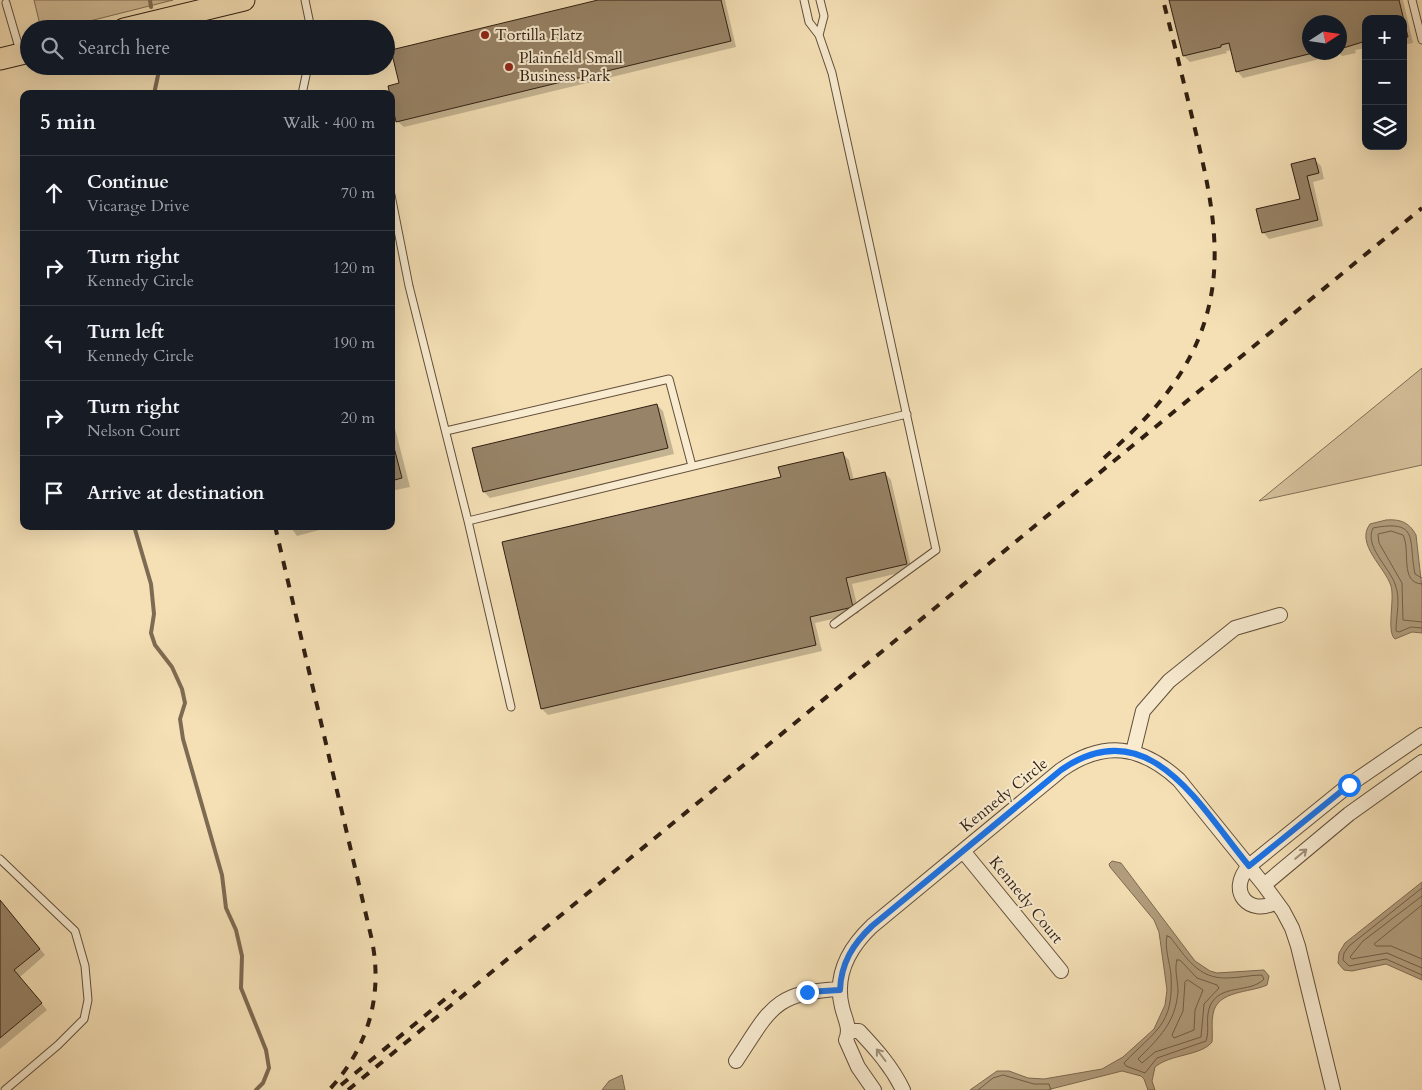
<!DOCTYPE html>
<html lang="en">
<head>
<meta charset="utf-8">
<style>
  :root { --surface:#171b24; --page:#20242c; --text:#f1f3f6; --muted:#9ea1a6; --line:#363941 }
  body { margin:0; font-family:Cardo,serif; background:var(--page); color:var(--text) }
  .controls { position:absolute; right:15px; top:15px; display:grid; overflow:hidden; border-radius:10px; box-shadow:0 5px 20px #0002 }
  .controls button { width:45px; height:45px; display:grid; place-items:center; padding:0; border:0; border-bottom:1px solid var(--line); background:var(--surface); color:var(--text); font:25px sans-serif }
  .compass { position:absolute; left:1302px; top:15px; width:45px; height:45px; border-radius:50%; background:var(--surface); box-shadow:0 5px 20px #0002; rotate:78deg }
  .stop { position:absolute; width:15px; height:15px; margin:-11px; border:4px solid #1a73e8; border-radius:50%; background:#fff }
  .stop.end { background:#1a73e8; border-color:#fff; box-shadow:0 1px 5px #0008 }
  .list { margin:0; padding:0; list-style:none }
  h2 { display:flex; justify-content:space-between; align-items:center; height:65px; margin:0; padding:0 20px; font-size:21px }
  h2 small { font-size:16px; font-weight:400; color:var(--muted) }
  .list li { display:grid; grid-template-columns:32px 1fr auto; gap:15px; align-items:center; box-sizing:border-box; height:75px; padding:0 20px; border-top:1px solid var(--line) }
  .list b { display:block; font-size:19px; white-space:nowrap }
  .list p { margin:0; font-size:16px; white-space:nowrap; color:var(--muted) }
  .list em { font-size:16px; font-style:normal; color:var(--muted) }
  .icon { flex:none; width:28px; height:28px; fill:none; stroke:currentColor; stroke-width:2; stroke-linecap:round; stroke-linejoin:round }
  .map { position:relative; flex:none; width:1422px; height:1090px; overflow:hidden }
  .search { position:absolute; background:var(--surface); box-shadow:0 5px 20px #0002; left:20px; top:20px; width:375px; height:55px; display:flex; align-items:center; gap:12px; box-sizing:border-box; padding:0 18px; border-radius:28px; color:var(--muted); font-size:19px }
  .panel { position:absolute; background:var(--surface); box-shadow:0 5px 20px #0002; left:20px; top:90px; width:375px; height:440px; border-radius:10px }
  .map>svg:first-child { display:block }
</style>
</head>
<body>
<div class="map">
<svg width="1422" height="1090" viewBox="0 0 1422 1090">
  <rect width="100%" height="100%" fill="#f5e0b6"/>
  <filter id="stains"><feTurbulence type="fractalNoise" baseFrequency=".004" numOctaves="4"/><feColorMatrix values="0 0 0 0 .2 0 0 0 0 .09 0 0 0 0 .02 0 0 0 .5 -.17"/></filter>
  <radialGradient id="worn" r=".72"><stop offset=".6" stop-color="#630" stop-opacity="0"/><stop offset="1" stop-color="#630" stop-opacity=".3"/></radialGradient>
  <!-- green -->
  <path fill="#d4bf9a" stroke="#826f56" d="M34,0h139l-115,29h-17z
    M1422,368v97l-163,36z"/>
  <!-- water -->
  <path fill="#b29e7e" stroke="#7e6b53" d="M1386,520c14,-1 23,2 30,15l6,53v45l-10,-1 -17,7c-9,-7 0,-39 -4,-53 -6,-19 -36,-42 -21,-62z
    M1112,861l9,2 74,98 15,10 7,2 47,-3 5,6 -2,9c-17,8 -50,5 -54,29 -2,9 0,19 -1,28 -11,14 -42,12 -57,25l-3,14 3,9h-7l-4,-11 -3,-3 -19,-5 -75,19h-77l27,-19h12l19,7 16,1 58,-10 21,-12 31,-28 11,-24 2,-15 -8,-58 -5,-12 -44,-53 -1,-3z
    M1422,882v98l-36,-16 -34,7 -8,-1 -6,-7 1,-10 6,-10z
    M622,1075l3,15h-23l7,-9z"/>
  <!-- shadow -->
  <path fill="#0003" fill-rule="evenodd" d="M604,0h121l11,47 -332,80 -7,-6 3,-37z
    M1171,0h232l10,43 -10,2v-26h-37v29l-11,2 1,3 -14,3 -2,-2 -97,24 -6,-7 -5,-21 -6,1 1,2 -37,9 -6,-6zM1310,22h30v30h-30z
    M1315,160l6,6 3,13 -11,3 10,44 -54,13 -6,-7 38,-32 -8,-35z
    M657,405l6,6 11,43 -184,44 -6,-6z
    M391,413l19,74 -19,4z
    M843,454l6,6 5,21 31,-8 6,7 21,90 -60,14 7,29 -44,10 7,28 -274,64 -6,-6 240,-231z
    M290,526h44l-37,10z
    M0,900l45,55 -25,22 27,33 -47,39z"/>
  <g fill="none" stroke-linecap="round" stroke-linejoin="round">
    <!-- shore -->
    <path stroke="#725e48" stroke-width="1" d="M1422,578l-7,-4c-7,-34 5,-55 -42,-46 -9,18 16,39 22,56 6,15 1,32 1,47l3,1 12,-5 11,1
      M1422,584c-23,-1 -11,-34 -19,-49l-12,-4 -13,3 1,9 23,40 1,37 19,2
      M1422,888l-73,58 -5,7 -1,7 6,6 37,-7 36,16
      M1422,896l-59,45 -13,16 2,2 35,-6 35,15
      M1422,905l-48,39 2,2h15l31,13
      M1167,936l3,1c16,20 28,42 57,41 12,0 23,-3 35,-3l2,4c-14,15 -44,4 -54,27 -5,12 0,24 -4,35l-49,17 -12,15 -19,-7 -2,-3c31,-33 50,-37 47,-88 -1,-12 -7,-28 -4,-39z
      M1177,960h3l17,18 20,7 2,3 -15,16 -3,33 -46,15 -13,11 -4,-4c21,-21 38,-37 40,-68 0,-10 -4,-22 -1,-31z
      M1188,980l15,10 -8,20 -1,20 -20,8 -2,-3 11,-24 2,-29z
      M978,1090l15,-12 10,-3 31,9h15l2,6"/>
    <!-- stream -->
    <path stroke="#7e6b53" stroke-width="4" d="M150,0l1,7
      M154,94l6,-28
      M134,526l17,58 3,30 -3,19 4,12 17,22 10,22 3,14 -5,16 3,20 39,136 4,33 10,22 6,26 -1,32 25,62 3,18 -6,15 -7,7"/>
  </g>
  <!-- building -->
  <path fill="#978367" stroke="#311f12" d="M598,0h123l10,41 -335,81 -8,-36 11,-3 -8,-33z
    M1169,0h230l9,37 -5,1v-19h-37v22l-26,8v-27h-30v30h7l-81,20 -7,-29 -8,2v2l-38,9z
    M1315,158l4,15 -12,3 11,44 -56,13 -6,-24 44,-10 -9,-35z
    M657,404l11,44 -185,44 -11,-44z
    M391,436l11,42 -11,3z
    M843,452l7,28 35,-8 22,92 -61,14 7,29 -43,10 6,28 -275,64 -39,-167 279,-65 -3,-10z
    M0,900l40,49 -26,21 28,33 -42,35z"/>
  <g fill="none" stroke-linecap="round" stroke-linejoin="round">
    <!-- service casing -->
    <g stroke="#624f3b" stroke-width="9">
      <path id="service" d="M305,0l6,29
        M804,0l5,22 10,13 13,38 104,477 -102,74
        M1412,0l10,40
        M6,3l14,48
        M819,35l5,-19 -4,-16
        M302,94l6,-28
        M391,195l18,91 59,235 43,186
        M446,431l223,-52 23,87
        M468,521l439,-107
        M0,859l75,72 10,35 3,34 -4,19 -26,26 -53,45"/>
    </g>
    <!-- minor casing -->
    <g stroke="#624f3b" stroke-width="16">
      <path id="minor" d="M1133,752l10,-41 26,-30 66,-53 45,-13
        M963,851l98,120
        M1264,885l85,-71 73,-52
        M1276,902c-26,15 -50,-10 -27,-36l100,-81 73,-50
        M850,1031h9c17,18 33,36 44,59
        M736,1061c34,-51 37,-69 104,-72
        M874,1090l-16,-23 -12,-27c5,-12 -1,-20 -4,-33 -8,-32 7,-59 30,-81l189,-156c43,-30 80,-25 118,10l85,105 19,26 9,17 6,18 35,144"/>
    </g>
    <!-- primary casing -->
    <g stroke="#311f12" stroke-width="23">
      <path id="primary" d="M124,29l120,-29
        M0,59l29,-7"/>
    </g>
    <!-- service -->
    <use href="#service" stroke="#f8ebd0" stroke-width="7"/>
    <!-- minor -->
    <use href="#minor" stroke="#f8ebd0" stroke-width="14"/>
    <!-- primary -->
    <use href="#primary" stroke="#f5e0b6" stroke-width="21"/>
    <!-- rail -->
    <path stroke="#311f12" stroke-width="4" stroke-dasharray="9 9" stroke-linecap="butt" d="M1104,458c29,-26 57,-53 78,-87 50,-82 33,-159 12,-246 -10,-41 -20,-83 -31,-125
      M275,526l96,410c13,57 -2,111 -42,154
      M341,1085l115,-95
      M348,1090l1074,-882"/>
  </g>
  <!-- one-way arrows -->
  <defs><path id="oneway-shaft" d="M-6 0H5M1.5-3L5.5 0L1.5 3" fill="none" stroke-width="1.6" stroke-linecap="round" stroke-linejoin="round" transform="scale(1.25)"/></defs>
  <g stroke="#9e8f7a">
    <use href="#oneway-shaft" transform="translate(1301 854) rotate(-40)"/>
    <use href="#oneway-shaft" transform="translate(881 1055) rotate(-127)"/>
  </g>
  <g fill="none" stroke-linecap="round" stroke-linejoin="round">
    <!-- route -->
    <path stroke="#1a73e8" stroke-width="6" d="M807,992l33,-2c1,-27 13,-46 32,-64l189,-156c88,-61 139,37 188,96l100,-81"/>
  </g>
  <!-- markers -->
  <g fill="#8f2418" stroke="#f8ebd0" stroke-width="2">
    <circle cx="485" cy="35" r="5"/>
    <circle cx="509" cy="67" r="5"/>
  </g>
  <g text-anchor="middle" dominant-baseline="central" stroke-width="4" stroke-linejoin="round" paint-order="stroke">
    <!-- poi labels -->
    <g font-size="16" fill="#311f12" stroke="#f8ebd0" text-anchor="start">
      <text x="495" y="35">Tortilla Flatz</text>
      <text x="519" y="58">Plainfield Small<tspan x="519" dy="18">Business Park</tspan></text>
    </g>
    <!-- street labels -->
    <g font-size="16" fill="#311f12" stroke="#f8ebd0">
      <text transform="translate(1004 795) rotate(-39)">Kennedy Circle</text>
      <text transform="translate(1026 900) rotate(51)">Kennedy Court</text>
    </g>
  </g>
  <rect width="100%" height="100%" filter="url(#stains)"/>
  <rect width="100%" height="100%" fill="url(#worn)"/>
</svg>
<div class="controls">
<button>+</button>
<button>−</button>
<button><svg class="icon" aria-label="layers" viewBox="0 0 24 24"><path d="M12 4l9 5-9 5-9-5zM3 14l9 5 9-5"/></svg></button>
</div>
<svg class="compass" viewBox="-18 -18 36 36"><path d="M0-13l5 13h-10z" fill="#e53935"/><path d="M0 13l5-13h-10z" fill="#9ea1a6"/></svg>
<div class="stop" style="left:1349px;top:785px"></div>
<div class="stop end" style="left:807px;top:992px"></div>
<div class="search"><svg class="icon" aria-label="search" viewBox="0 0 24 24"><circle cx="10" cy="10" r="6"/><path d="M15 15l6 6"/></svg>Search here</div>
<section class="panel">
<h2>5 min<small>Walk · 400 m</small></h2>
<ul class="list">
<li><svg class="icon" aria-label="ahead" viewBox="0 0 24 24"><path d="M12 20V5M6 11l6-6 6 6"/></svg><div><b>Continue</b><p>Vicarage Drive</p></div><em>70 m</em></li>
<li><svg class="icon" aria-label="right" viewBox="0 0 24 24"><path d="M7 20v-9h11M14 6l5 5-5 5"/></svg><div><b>Turn right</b><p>Kennedy Circle</p></div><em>120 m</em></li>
<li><svg class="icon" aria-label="left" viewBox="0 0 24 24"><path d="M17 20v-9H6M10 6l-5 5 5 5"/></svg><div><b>Turn left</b><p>Kennedy Circle</p></div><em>190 m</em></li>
<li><svg class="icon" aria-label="right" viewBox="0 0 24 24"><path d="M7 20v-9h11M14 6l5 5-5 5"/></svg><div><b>Turn right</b><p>Nelson Court</p></div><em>20 m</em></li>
<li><svg class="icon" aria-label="arrive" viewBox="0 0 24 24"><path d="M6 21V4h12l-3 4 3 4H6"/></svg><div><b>Arrive at destination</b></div></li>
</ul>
</section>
</div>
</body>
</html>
